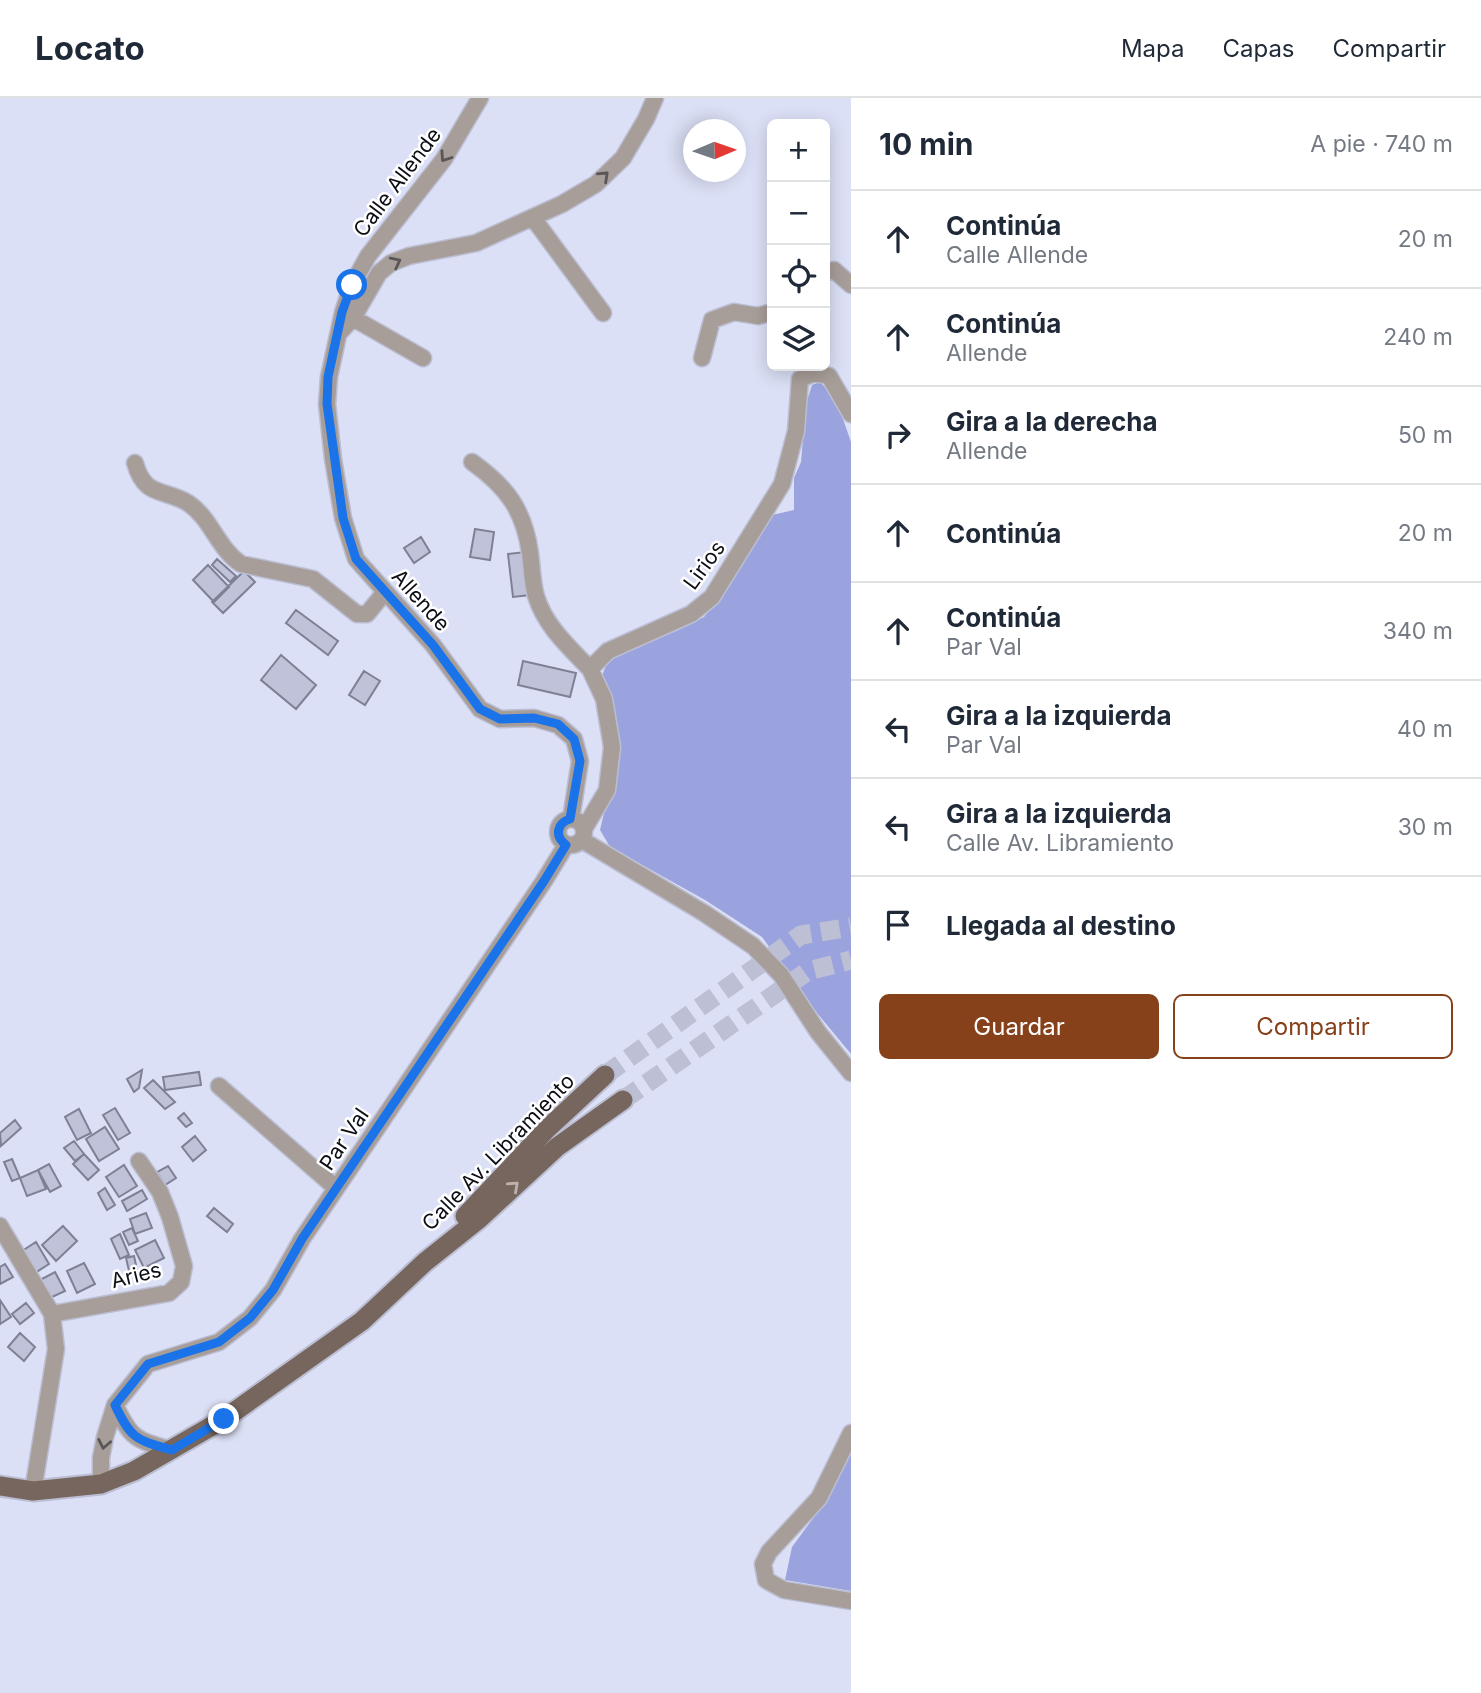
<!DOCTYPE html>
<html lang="es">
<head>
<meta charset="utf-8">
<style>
  :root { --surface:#fff; --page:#f2f2f3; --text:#1f2937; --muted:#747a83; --line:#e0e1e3; --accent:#86411a }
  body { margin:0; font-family:Inter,sans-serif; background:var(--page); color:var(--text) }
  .controls { position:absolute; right:21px; top:21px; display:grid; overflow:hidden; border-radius:10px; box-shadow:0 4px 18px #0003 }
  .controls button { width:63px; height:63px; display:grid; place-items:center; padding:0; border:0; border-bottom:2px solid var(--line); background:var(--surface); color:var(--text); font:35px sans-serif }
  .compass { position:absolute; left:683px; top:21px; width:63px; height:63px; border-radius:50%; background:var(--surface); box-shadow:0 4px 18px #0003; rotate:88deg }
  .stop { position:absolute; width:21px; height:21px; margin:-16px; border:5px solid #1a73e8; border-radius:50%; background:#fff }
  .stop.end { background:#1a73e8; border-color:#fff; box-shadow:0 2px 7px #0008 }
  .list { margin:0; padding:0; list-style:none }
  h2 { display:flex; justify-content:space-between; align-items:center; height:91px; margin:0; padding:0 28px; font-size:30px }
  h2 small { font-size:23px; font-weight:400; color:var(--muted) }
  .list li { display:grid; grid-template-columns:46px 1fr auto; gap:21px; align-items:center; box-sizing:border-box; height:98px; padding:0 28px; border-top:2px solid var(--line) }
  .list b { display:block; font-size:26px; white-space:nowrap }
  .list p { margin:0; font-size:23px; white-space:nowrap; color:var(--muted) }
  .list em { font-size:23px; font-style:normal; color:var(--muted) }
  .actions { display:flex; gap:14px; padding:21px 28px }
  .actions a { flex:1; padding:16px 0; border:2px solid var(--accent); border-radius:10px; text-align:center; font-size:24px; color:var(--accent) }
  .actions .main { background:var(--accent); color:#fff }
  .icon { flex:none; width:38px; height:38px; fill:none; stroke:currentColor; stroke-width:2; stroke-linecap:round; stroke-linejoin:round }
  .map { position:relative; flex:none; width:851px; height:1595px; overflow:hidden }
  header { display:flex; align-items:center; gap:42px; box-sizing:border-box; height:98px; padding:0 35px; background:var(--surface); border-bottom:2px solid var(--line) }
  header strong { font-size:33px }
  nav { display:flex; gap:38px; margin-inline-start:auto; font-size:24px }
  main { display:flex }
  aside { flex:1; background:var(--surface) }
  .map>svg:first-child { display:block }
</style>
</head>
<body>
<header>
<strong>Locato</strong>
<nav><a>Mapa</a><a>Capas</a><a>Compartir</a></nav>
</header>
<main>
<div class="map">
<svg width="851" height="1595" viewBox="0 0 851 1595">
  <rect width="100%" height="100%" fill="#dce0f6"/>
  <!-- forest -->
  <path fill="#9ba3df" d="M820,284l16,17 15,43v612l-34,-41 -55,-76 -57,-37 -95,-53 -10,-17 15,-64 -1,-51 -12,-39 7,-19 24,-11 41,-14 30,-15 22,-29 46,-73 22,-5v-32l7,-16 5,-58 6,-19z
    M851,1347v146l-66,-11 7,-33 30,-41z"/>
  <!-- building -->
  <path fill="#bfc2d8" stroke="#7e8195" stroke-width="2" d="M475,431l19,3 -4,28 -20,-3z
    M421,439l9,15 -16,11 -10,-15z
    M525,454l5,43 -17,2 -5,-43z
    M217,461l19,17 -6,6 -18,-17z
    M208,467l21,22 -15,15 -21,-22z
    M244,473l11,11 -32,31 -11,-11z
    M296,512l42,31 -10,14 -42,-32z
    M281,557l35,30 -20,24 -35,-29z
    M523,563l53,12 -6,24 -52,-12z
    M364,573l16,10 -15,24 -16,-10z
    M142,972l-3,18 -5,4 -7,-13z
    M199,974l2,13 -36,5 -2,-13z
    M153,982l22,22 -10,7 -21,-21z
    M115,1010l15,25 -12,7 -15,-25z
    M79,1011l12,24 -14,7 -12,-23z
    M184,1015l8,10 -6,4 -8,-9z
    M15,1022l6,8 -20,18 -1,-13z
    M105,1029l14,22 -20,12 -13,-22z
    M195,1038l11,14 -13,11 -11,-14z
    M74,1043l10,13 -9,7 -11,-13z
    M84,1056l15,16 -11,10 -15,-16z
    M12,1061l8,19 -8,3 -8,-19z
    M49,1066l12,22 -11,6 -12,-22z
    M124,1067l13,21 -18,11 -13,-20z
    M168,1068l8,12 -11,7 -8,-13z
    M38,1072l8,19 -19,7 -7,-18z
    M105,1090l10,17 -8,5 -9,-17z
    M142,1092l5,9 -20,12 -5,-10z
    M214,1110l19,16 -6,8 -20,-16z
    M146,1115l6,15 -17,6 -5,-15z
    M63,1128l14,15 -21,20 -14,-16z
    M132,1130l6,13 -9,4 -6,-13z
    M120,1136l9,21 -9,4 -9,-20z
    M155,1142l9,18 -20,10 -9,-18z
    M36,1144l13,22 -14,9 -13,-22z
    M134,1158l4,18 -8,1 -4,-17z
    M84,1165l11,21 -18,9 -10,-22z
    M5,1166l8,13 -13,7v-17z
    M55,1174l10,19 -15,7 -10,-18z
    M0,1202l11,17 -11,7z
    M26,1205l8,10 -14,11 -8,-10z
    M20,1235l15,14 -11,14 -16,-14z"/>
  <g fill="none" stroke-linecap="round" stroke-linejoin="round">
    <!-- major-tunnel -->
    <path stroke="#bdc0d4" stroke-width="19" stroke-dasharray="19 10" stroke-linecap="butt" d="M605,977l196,-140 50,-8
      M623,1002l185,-129 43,-11"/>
    <!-- minor casing -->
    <g stroke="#bbbed2" stroke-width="19">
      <path id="minor" d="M480,0l-36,61 -76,97 -16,29 -9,27 -14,65 -2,27 6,55 10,59 13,41 77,86 47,64 20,10 34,-1 24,7 16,14 6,22 -9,58
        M533,120l70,95
        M825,174l9,-2 17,15
        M353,220l70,40
        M339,235l14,-15 26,-45 12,-10 18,-7 67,-13 86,-39 34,-20 27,-26 23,-39 9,-21
        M702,260l10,-38 22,-8 24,4 14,-4
        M472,364c35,25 52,48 58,91 2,14 2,30 6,43 9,30 33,51 54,73
        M135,365c10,35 28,25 53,40 23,15 30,46 53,61l72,15 44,35h10l18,-22
        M558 734a13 13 0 1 1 26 0a13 13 0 1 1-26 0Z
        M584,731l23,-39 5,-43 -8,-48 -14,-30 18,-18 83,-37 21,-17 70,-113 14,-53 4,-52 14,-6 15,3 22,38
        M582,742l122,73 49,33 28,29 37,57 33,41
        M219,988l117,102
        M0,1128l52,88 4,35 -23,142
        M52,1216l117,-21 12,-11 3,-16 -14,-49 -10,-25 -21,-31
        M115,1307c16,34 21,35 56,45
        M851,1335l-32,65 -50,54 -6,12 3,16 18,10 67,11
        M101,1386v-26l4,-21 10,-32 33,-41 71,-22 31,-24 23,-28 29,-51 242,-358 22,-36"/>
    </g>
    <!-- major casing -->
    <g stroke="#bbbed2" stroke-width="23">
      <path id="major" d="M465,1118l82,-87 58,-54
        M0,1388l33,5 68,-7 33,-13 90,-52 138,-98 63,-59 54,-43 78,-72 66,-47"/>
    </g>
    <!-- minor -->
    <use href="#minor" stroke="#a89e99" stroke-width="16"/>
    <!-- major -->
    <use href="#major" stroke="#77665d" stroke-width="19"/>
  </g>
  <!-- one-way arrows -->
  <defs><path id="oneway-chevron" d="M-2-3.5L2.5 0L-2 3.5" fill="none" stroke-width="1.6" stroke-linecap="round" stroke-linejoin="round" transform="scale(1.75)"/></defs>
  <g stroke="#5a5657">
    <use href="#oneway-chevron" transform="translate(445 59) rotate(124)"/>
    <use href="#oneway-chevron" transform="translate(604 78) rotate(-43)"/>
    <use href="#oneway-chevron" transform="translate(396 164) rotate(-27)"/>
    <use href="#oneway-chevron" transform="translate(104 1346) rotate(101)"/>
  </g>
  <use stroke="#bbb2ae" href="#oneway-chevron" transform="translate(514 1088) rotate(-42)"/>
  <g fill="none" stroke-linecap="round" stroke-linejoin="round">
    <!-- route -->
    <path stroke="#1a73e8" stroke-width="9" d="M224,1321l-52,31c-36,-10 -41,-11 -57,-45l33,-41 71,-22 31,-24 23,-28 29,-51 242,-358 22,-36c-12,-9 -9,-22 4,-26l10,-58 -6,-22 -16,-15 -24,-6 -34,1 -20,-10 -47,-64 -77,-86 -13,-41 -16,-114 1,-27 14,-65 10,-27"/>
  </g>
  <g text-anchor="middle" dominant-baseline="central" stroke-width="5" stroke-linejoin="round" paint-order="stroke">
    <!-- street labels -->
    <g font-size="21" fill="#0d0e15" stroke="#fff">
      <text transform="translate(397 84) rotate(-53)">Calle Allende</text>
      <text transform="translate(704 467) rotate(-54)">Lirios</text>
      <text transform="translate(421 502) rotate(48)">Allende</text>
      <text transform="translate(344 1041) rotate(-56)">Par Val</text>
      <text transform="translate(498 1054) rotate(-46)">Calle Av. Libramiento</text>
      <text transform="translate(136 1177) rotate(-14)">Aries</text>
    </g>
  </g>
</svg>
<div class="controls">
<button>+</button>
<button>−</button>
<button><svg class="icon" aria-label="locate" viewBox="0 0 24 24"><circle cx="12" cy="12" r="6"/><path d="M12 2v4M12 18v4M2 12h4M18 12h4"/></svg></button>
<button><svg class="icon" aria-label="layers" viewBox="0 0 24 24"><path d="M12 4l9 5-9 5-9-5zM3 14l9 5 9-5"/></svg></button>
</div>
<svg class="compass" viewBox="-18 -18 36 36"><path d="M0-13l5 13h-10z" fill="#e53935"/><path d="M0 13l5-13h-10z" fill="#747a83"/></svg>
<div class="stop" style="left:352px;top:187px"></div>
<div class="stop end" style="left:224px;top:1321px"></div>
</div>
<aside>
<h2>10 min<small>A pie · 740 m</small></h2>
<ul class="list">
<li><svg class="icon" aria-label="ahead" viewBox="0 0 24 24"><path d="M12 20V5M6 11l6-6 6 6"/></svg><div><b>Continúa</b><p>Calle Allende</p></div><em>20 m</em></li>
<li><svg class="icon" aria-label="ahead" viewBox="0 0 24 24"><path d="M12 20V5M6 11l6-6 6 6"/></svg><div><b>Continúa</b><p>Allende</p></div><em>240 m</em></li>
<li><svg class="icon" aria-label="right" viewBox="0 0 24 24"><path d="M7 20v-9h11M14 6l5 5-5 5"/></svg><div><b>Gira a la derecha</b><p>Allende</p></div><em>50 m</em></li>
<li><svg class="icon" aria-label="ahead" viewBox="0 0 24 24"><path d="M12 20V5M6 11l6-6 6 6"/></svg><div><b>Continúa</b></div><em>20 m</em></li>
<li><svg class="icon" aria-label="ahead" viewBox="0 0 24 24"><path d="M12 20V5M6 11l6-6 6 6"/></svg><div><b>Continúa</b><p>Par Val</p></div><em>340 m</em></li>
<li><svg class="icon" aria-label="left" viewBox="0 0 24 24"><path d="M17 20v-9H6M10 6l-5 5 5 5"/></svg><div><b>Gira a la izquierda</b><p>Par Val</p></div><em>40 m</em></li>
<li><svg class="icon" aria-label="left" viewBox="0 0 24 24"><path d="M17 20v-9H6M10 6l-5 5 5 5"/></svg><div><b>Gira a la izquierda</b><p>Calle Av. Libramiento</p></div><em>30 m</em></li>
<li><svg class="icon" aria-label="arrive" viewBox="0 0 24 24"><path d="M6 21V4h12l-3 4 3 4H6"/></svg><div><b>Llegada al destino</b></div></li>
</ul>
<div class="actions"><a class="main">Guardar</a><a>Compartir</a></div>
</aside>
</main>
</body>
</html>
